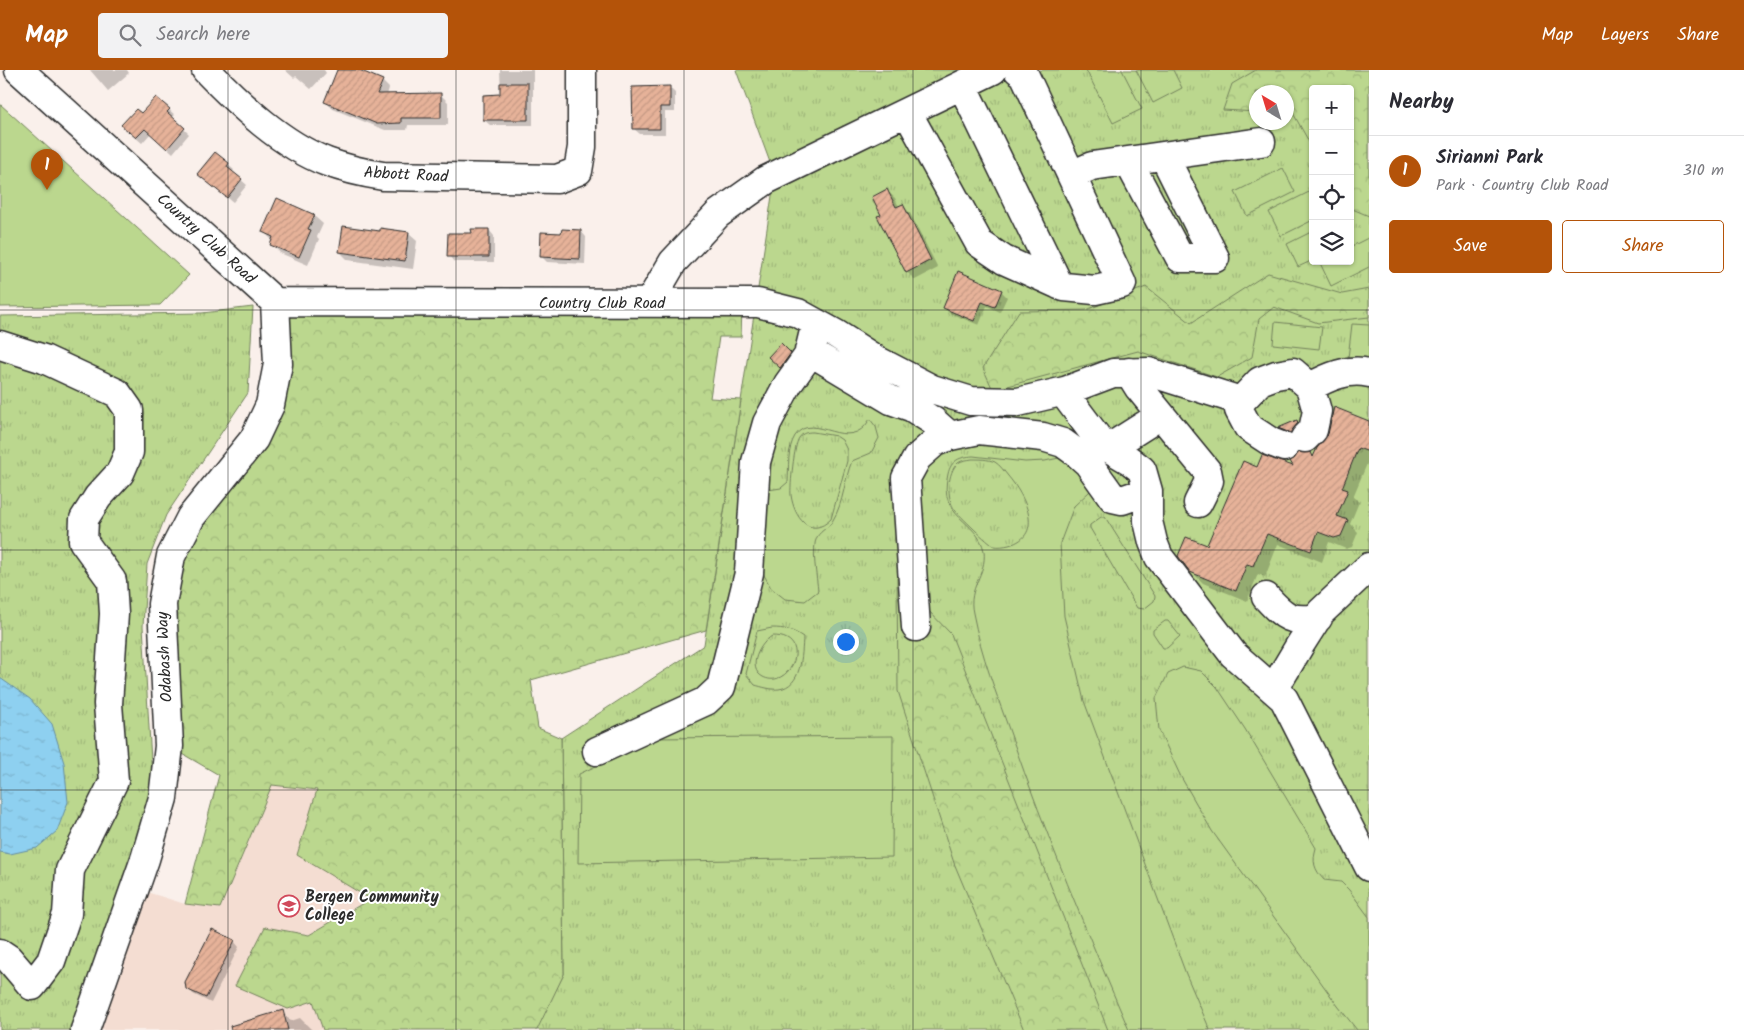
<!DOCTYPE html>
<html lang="en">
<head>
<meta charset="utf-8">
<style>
  :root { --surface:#fff; --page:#f2f2f3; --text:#2b2b33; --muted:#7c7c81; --line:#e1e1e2; --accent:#b45309 }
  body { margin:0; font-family:Kalam,sans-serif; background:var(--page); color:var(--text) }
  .controls { position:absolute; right:15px; top:15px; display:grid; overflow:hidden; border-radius:5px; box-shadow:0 1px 4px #0004 }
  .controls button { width:45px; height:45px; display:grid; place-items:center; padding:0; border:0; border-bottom:1px solid var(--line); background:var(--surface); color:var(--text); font:25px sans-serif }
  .compass { position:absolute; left:1249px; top:15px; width:45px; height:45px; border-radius:50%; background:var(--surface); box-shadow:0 1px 4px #0004; rotate:322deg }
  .you { position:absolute; left:845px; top:571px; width:18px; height:18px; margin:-12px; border:4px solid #fff; border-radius:50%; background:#1a73e8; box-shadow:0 0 0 8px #1a73e833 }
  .badge { display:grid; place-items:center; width:32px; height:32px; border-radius:50%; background:var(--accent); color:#fff; font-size:16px; font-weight:700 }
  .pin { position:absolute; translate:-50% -41px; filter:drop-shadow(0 1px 2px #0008) }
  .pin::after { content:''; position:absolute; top:26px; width:18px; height:15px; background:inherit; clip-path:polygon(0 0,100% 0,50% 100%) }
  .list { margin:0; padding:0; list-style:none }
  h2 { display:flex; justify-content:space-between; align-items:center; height:65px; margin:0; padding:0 20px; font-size:21px }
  h2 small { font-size:16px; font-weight:400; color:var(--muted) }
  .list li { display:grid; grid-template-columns:32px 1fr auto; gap:15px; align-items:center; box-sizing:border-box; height:70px; padding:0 20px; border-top:1px solid var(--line) }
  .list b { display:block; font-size:19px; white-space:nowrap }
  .list p { margin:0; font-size:16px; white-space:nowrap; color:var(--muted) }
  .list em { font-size:16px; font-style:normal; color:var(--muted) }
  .actions { display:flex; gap:10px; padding:15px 20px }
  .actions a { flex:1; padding:11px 0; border:1px solid var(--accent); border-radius:5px; text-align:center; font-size:18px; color:var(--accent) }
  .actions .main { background:var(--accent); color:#fff }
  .icon { flex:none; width:28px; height:28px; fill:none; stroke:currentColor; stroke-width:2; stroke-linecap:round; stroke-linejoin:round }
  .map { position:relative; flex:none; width:1369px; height:960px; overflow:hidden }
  header { display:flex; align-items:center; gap:30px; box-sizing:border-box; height:70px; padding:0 25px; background:var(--accent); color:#fff }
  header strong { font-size:24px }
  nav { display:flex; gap:28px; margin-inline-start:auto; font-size:18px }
  .search { width:350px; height:45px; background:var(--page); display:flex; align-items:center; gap:12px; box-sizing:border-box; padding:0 18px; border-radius:5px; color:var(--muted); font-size:19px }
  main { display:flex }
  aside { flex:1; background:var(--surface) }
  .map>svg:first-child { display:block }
</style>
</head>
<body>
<header>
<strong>Map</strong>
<div class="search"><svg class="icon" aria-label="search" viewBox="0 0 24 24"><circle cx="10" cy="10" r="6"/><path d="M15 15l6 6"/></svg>Search here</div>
<nav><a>Map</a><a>Layers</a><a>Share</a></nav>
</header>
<main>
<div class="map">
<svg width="1369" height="960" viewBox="0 0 1369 960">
  <defs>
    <pattern id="grass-tufts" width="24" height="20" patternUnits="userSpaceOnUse" patternTransform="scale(1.25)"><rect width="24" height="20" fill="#bbd78e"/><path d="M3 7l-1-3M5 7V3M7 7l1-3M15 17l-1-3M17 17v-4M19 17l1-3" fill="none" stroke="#a1b97b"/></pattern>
    <pattern id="forest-crowns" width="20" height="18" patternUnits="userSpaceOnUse" patternTransform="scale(1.25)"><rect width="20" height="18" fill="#bbd78e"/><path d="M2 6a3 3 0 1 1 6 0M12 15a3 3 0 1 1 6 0" fill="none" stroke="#a1b97b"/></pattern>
    <pattern id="water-ripples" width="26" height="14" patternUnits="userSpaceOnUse" patternTransform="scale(1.25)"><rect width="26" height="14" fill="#8ed0f0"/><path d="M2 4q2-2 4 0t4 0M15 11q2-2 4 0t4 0" fill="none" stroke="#7bb3ce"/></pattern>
    <pattern id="building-hatch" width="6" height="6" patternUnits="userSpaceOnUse" patternTransform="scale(1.25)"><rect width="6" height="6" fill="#e6b299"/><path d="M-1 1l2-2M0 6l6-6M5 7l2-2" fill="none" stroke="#c59984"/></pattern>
  </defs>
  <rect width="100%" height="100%" fill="#faf0eb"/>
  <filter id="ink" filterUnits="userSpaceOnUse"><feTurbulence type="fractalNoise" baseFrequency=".02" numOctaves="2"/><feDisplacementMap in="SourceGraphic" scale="10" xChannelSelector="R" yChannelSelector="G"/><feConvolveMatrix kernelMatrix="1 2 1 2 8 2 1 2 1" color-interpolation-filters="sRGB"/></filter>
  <g filter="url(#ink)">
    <!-- built -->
    <path fill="#f4ddd2" d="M272,715l45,5 53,108 -61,37 -44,-8 48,74 10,29h-238l49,-142 51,16 35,4z"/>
    <!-- grass -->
    <path fill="url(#grass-tufts)" stroke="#73815c" fill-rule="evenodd" d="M736,0h623l10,25v935h-834l29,-56 -3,-236 143,-93 71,-469zM1313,19h37v172h-37zM1256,22h30v30h-30z
      M253,237l-5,86 -82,122 -19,49 -4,62 10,169 -80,235h-73v-714l202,-3z"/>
    <!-- forest -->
    <path fill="url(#forest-crowns)" stroke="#73815c" d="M1256,0h113v146l-19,-8v-119h-37v60l-20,-36h-6l-1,-21h-30v20l-33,-2 9,-26z
      M1268,203l74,21 27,-5v28l-51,6 -44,-16 -15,12 -7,38 -35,20 -79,-26 -145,39 -10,-22 36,-57 67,-1 60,-23 45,36z
      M275,232l467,6 -1,29h-22l-9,61 31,2 -35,230 -175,50 7,48 23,10 3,236 -27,56h-214l-10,-29 -25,8 -53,-23 30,-59 44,8 61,-36 -73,-44 20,-65 -45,-5 -52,123 -35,-4 34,-129 -50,-29 2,-190 83,-117z
      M897,508l54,56 157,396h-84l-70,-167 -56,-172z"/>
    <!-- park -->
    <path fill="#bbd78e" stroke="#73815c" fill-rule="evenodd" d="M1086,0h36l20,39 -29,14z
      M1136,0h37l9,18 -29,15z
      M0,34l189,171 -29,30 -160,2z
      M1283,98l12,24 -48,24 -12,-24z
      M1313,120v30l-32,16 -12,-24z
      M1313,161v29l-15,7 -11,-23z
      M1368,168l1,3v26l-38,19 -11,-23 3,-2h27v-14z
      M1275,252l47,5 -3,22 -46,-5z
      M1352,254l17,1v35l-21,-2z
      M870,349l6,8 3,11 -8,15 -19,8c-8,19 -8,41 -19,59 -3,7 -12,10 -16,17 -6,11 0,41 1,54l-13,10 -20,-2 -14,-11 -7,-13 -6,-21 4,-63 19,-3 7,-6c1,-15 -1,-33 7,-46 18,-27 54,20 75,-17zM813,362l23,4 6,4 5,10v11l-16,58c-21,21 -37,-2 -40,-24 -1,-8 3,-50 8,-57 3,-5 8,-6 14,-6z
      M973,386l52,6 20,-1 23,-5 22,35 -16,15 -14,37 4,73 20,85 102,273 24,56h-81c-42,-97 -83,-195 -118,-295 -14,-40 -30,-80 -38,-122 -6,-26 14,-38 11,-62 -6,-32 -47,-32 -36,-77 3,-14 12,-17 25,-18zM972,389c8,0 16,0 23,3 5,3 9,9 13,14 16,19 38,59 1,69 -4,1 -10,2 -15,1 -5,-2 -35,-31 -39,-36 -9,-11 -8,-38 3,-47 4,-3 9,-3 14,-4z
      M1101,447h4l50,79 -1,5 -10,8 -7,-1 -47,-80v-3z
      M1165,551h3l12,15 -13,12h-4l-10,-15v-3z
      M772,558c12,0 21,2 31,9 -1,18 -1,49 -24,52 -7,1 -17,-2 -24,-4l-9,-11 11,-43zM772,566c43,-1 18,55 -9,41 -17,-9 -3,-34 9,-41z
      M1183,597l18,4 16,16 28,42 71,119c-4,14 -2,21 8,32l17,2 8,8 20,27v113h-12l-19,-24 -126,-175 -31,-54 -22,-47 -3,-32 12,-24z
      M893,666l-1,121 -314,6 1,-89 77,-36z"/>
    <!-- water -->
    <path fill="url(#water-ripples)" stroke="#668ea1" d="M0,608l30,21 22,25 12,39 4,39 -11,29 -20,17 -27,6 -10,-2z"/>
    <!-- shadow -->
    <path fill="#0003" d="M90,0h37l2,3 -21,18z
      M285,0h39l2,3 -15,16 -15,-13 -2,2z
      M342,0h18l3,3 19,8 7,7 -2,7h54l7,7v23h-40l-1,5h-22l-52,-21 -7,-7z
      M500,0h33v55h-43l-6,-5 17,-24z
      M669,17l6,6v19h-10v22h-25l-6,-5z
      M156,28l19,17 -3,3 17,16 -16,19 -22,-20 -9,10 -14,-12z
      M215,83l19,17 -2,2 15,13 -14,17 -29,-23z
      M887,121l8,7 4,9 3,-2 8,8 28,55 -23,12 -8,-8 -25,-57z
      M314,146l9,8 -6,13 2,2 -11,26 -28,-12 -8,-9v-4l-8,-8z
      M489,160l5,6v26h-40l-5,-6 24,-22z
      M581,161l5,6 -1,27 -38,-2 -5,-5 21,-23z
      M381,162l27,1 9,8 -4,28 -65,-9 -8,-8z
      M1001,221l6,6 -7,15 -13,-6 -8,19 -30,-12 -5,-6z
      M781,275l12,11 -10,13 -13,-12z
      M1297,351l11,11 -18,7 -10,-11z
      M1369,353v36l-16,38 6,5 -9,22 8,8 -6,15 -6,2 -17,-7 -7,20 -44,-18 -13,33 -7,-3 -11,27 -44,-18 -12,-12 67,-103 37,1 15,-16 5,4z
      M234,871l5,6 -28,56 -18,-9 -5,-6z
      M282,942l9,9 9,-3 12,12h-77z"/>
    <!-- building -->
    <path fill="url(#building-hatch)" stroke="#2b2b2b" d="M337,0h22l24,10 -6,14 64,-1v25h-40v5l-24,1 -53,-22z
      M500,13h28v37h-45v-25l17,-1z
      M670,16v21h-10v22h-27l-1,-42z
      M156,27l14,12 -3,3 18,16 -18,21 -22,-20 -9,9 -15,-13 15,-16 5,4z
      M215,82l14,11 -2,4 15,12 -15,19 -30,-24z
      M887,119l9,18 7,-3 28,56 -25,13 -29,-57 4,-1 -9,-18z
      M277,128l38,17 -7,14 3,1 -12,27 -29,-12 3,-8 -11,-5z
      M343,156l37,5v-3l29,4 -4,29 -66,-9z
      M471,159h18v28h-42l1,-24h24z
      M562,159l19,1 -1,29 -40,-2 1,-25 20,1z
      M958,201l44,19 -7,17 -13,-5 -8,19 -31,-13z
      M781,273l10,10 -11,15 -12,-11z
      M1334,337l35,14v31l-11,-4 -16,40 6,2 -11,26 11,4 -7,16 -7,2 -16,-6 -7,19 -44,-17 -14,32 -6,-2 -11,27 -46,-19 -12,-16 8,-19 21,8 36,-84 14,6 5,-12 31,11 -3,-5 4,-2 5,-7h12l2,5 4,-9 11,-14z
      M1297,350l1,3 -8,10 -12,-5z
      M212,859l23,11 -29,58 -20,-9 -1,-7z
      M283,940l5,20h-57l-1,-4z"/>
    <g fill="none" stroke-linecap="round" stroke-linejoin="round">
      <!-- minor casing -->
      <g stroke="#2b2b2b" stroke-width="31">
        <path id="minor" d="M19,0l256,232 483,1 40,10 38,21 42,27 54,28 39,12 47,1 47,-11 48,-18 36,-1 92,29
          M206,0c34,35 76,75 121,92 19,7 37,11 56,14l174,3 21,-8 4,-24v-77
          M962,15l97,200
          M907,42l72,131 25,17 60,27 31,3 27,-6 -98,-210 -6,-4
          M1128,91l52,97h35l-51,-102
          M1071,105l21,-9 169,-24
          M649,233l24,-41 45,-48 48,-34 227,-110
          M0,275l44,14 73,34 12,17v42l-9,21 -22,24 -14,22 -1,22 29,40 2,33 -6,90 6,77 -44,89 -3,44 -16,47 -19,25 -23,-27 -9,-6
          M809,281l82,49 20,7 22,14 17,15
          M1129,302l10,16 68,83 2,10 -11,22
          M1310,317c18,-10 38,-19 59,-14
          M1063,322l39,52 27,16 13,10 6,21v30l5,21 6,15 74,97 51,45 85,168
          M1284,377l-13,-5 -23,-15 -9,-17 2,-9 19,-20 16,-6 17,-3 17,15 7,24 -4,19 -8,8
          M1109,378l52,-33
          M1266,527c19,20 23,25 52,21
          M916,557l-10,-149 11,-20 18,-16 15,-6 29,-6 64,7 20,6 15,11 10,9 25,35 9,2 26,-9
          M1275,621l6,-14 19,-32 21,-33 48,-45
          M597,681l109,-50 15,-14 28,-114 7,-111 11,-39 21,-39 20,-28 8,-33
          M85,960l60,-171 18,-61 6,-52 -7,-142 9,-48 20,-39 63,-78 16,-34 8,-41 -3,-62"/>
      </g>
      <!-- minor -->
      <use href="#minor" stroke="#fff" stroke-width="28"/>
    </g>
  </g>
  <!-- grid -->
  <path fill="none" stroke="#2b2b2b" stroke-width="1" stroke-opacity="0.55" d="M228,0v960M456,0v960M684,0v960M913,0v960M1141,0v960M0,240h1369M0,480h1369M0,720h1369"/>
  <!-- icons -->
  <defs>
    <g id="university-ring" transform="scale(1.125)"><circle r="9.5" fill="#fff" stroke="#d1495b" stroke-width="1.5"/><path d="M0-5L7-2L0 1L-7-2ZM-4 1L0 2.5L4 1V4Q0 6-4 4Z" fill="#d1495b"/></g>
  </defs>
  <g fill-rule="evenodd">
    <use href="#university-ring" x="289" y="836"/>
  </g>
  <g text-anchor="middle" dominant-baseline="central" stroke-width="4" stroke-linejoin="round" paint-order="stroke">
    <!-- street labels -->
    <g font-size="16" fill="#2b2b2b" stroke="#fff">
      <text transform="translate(406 105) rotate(3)">Abbott Road</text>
      <text transform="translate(206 169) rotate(42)">Country Club Road</text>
      <text x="602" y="233">Country Club Road</text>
      <text transform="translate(165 587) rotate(-93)">Odabash Way</text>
    </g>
    <!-- poi labels -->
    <g font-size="16" font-weight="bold" fill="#2b2b2b" stroke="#fff" text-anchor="start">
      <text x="305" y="827">Bergen Community<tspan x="305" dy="18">College</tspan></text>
    </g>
  </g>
</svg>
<div class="controls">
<button>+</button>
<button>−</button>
<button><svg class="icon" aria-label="locate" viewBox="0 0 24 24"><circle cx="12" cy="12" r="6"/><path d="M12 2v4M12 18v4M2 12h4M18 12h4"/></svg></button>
<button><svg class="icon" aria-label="layers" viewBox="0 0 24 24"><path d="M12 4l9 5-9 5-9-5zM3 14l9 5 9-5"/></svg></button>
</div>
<svg class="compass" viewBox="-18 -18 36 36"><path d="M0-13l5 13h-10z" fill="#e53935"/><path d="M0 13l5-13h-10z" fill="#7c7c81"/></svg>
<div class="you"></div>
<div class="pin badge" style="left:47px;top:120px">1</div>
</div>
<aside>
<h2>Nearby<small></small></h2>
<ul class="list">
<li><span class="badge">1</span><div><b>Sirianni Park</b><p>Park · Country Club Road</p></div><em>310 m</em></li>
</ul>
<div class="actions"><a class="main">Save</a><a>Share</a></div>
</aside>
</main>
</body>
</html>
